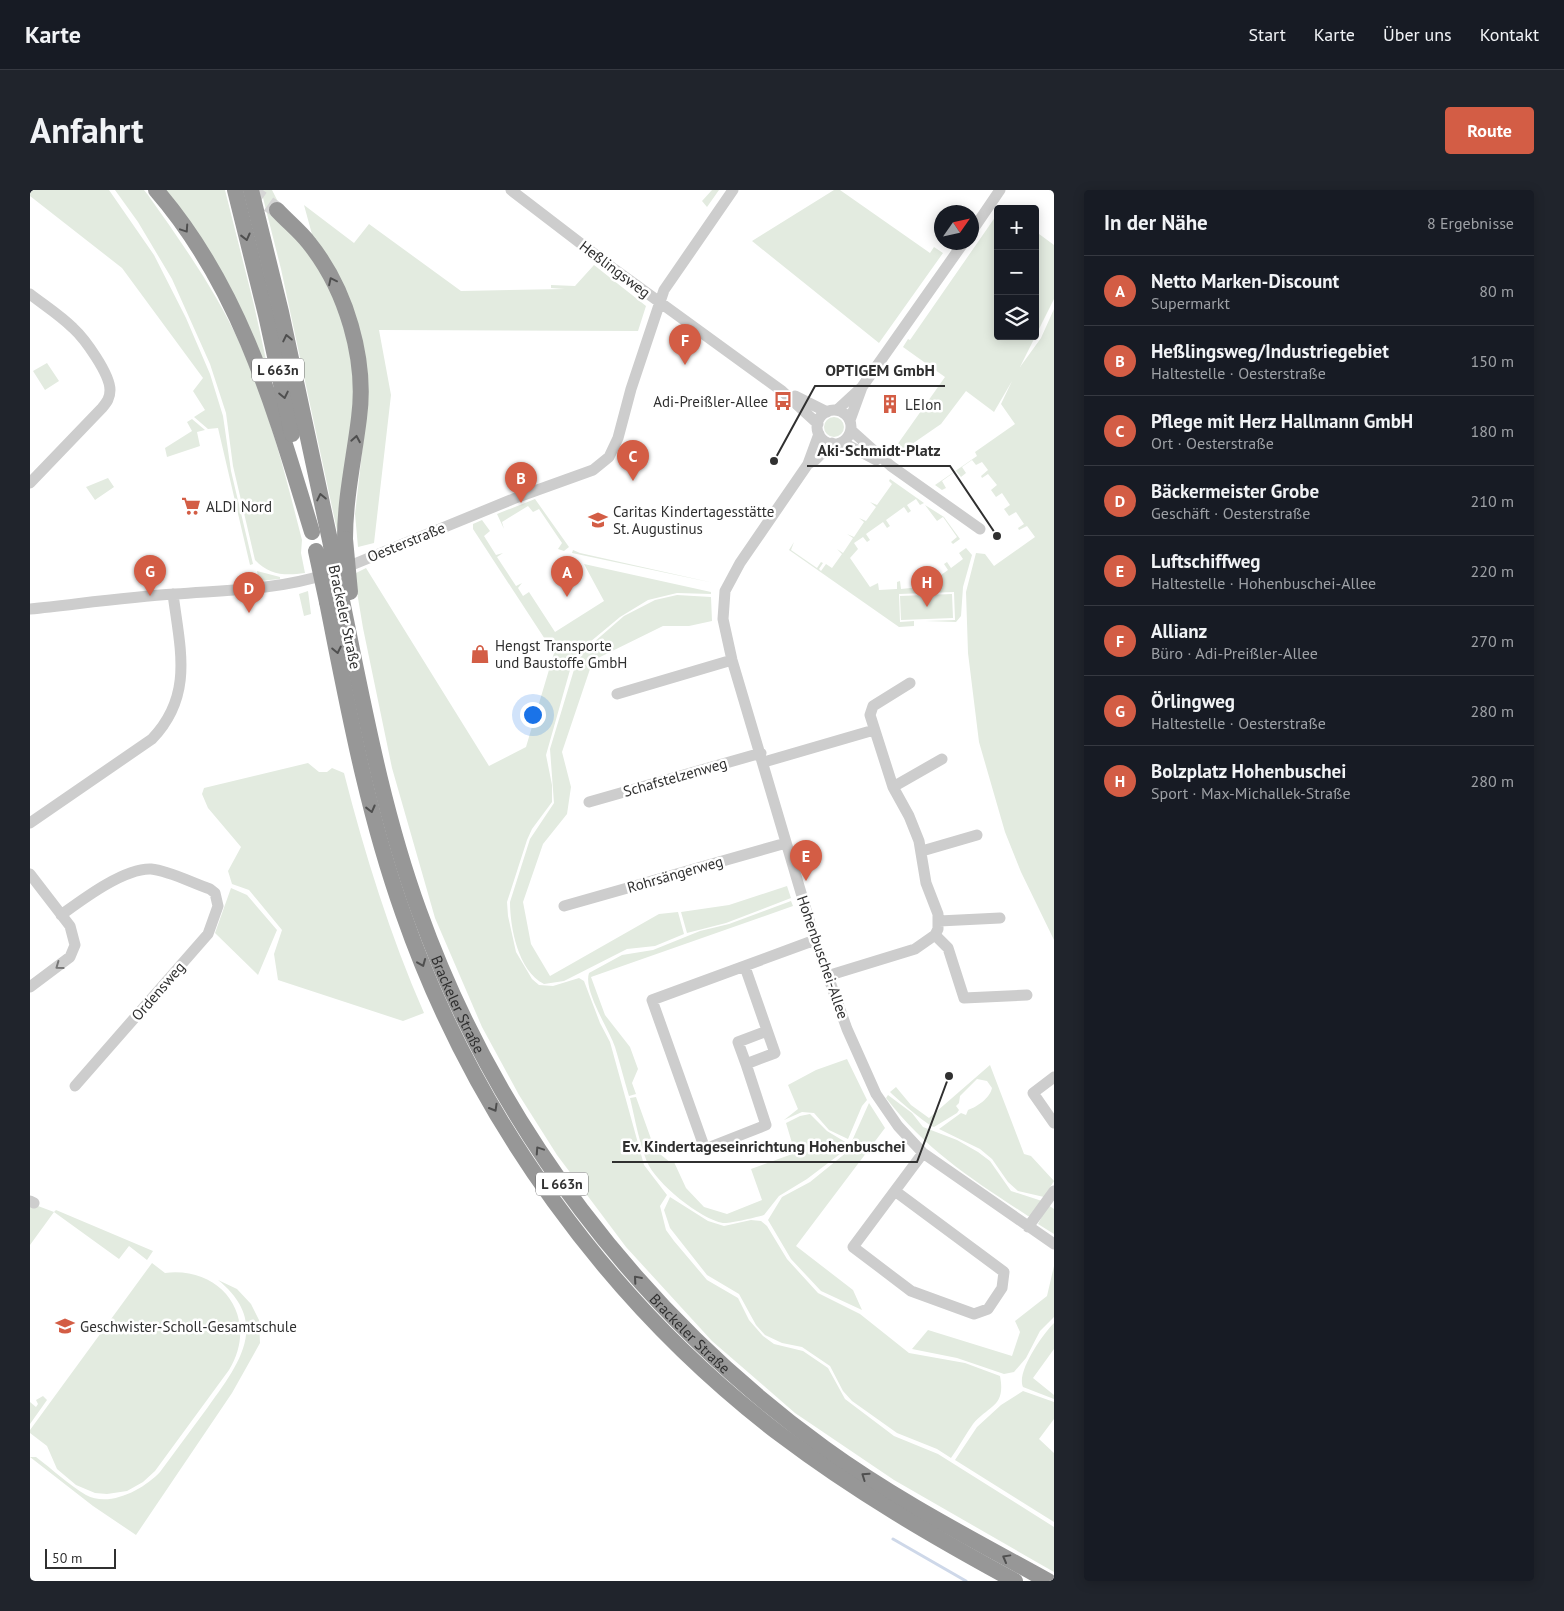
<!DOCTYPE html>
<html lang="de">
<head>
<meta charset="utf-8">
<style>
  :root { --surface:#171b24; --page:#20242c; --text:#f1f3f6; --muted:#9ea1a6; --line:#363941; --accent:#d35d45 }
  body { margin:0; font-family:"PT Sans",sans-serif; background:var(--page); color:var(--text) }
  .controls { position:absolute; right:15px; top:15px; display:grid; overflow:hidden; border-radius:5px; box-shadow:0 2px 12px #0003 }
  .controls button { width:45px; height:45px; display:grid; place-items:center; padding:0; border:0; border-bottom:1px solid var(--line); background:var(--surface); color:var(--text); font:25px sans-serif }
  .compass { position:absolute; left:904px; top:15px; width:45px; height:45px; border-radius:50%; background:var(--surface); box-shadow:0 2px 12px #0003; rotate:56deg }
  .scale { position:absolute; left:15px; bottom:12px; width:71px; box-sizing:border-box; padding-left:5px; border:2px solid #303030; border-top:0; font-size:14px; line-height:18px; white-space:nowrap; color:#303030; -webkit-text-stroke:4px #fff; paint-order:stroke }
  .you { position:absolute; left:502px; top:524px; width:18px; height:18px; margin:-12px; border:4px solid #fff; border-radius:50%; background:#1a73e8; box-shadow:0 0 0 8px #1a73e833 }
  .badge { display:grid; place-items:center; width:32px; height:32px; border-radius:50%; background:var(--accent); color:#fff; font-size:16px; font-weight:700 }
  .pin { position:absolute; translate:-50% -41px; filter:drop-shadow(0 1px 2px #0008) }
  .pin::after { content:''; position:absolute; top:26px; width:18px; height:15px; background:inherit; clip-path:polygon(0 0,100% 0,50% 100%) }
  .list { margin:0; padding:0; list-style:none }
  h2 { display:flex; justify-content:space-between; align-items:center; height:65px; margin:0; padding:0 20px; font-size:21px }
  h2 small { font-size:16px; font-weight:400; color:var(--muted) }
  .list li { display:grid; grid-template-columns:32px 1fr auto; gap:15px; align-items:center; box-sizing:border-box; height:70px; padding:0 20px; border-top:1px solid var(--line) }
  .list b { display:block; font-size:19px; white-space:nowrap }
  .list p { margin:0; font-size:16px; white-space:nowrap; color:var(--muted) }
  .list em { font-size:16px; font-style:normal; color:var(--muted) }
  .icon { flex:none; width:28px; height:28px; fill:none; stroke:currentColor; stroke-width:2; stroke-linecap:round; stroke-linejoin:round }
  .map { position:relative; flex:none; width:1024px; height:1391px; overflow:hidden; border-radius:5px }
  header { display:flex; align-items:center; gap:30px; box-sizing:border-box; height:70px; padding:0 25px; background:var(--surface); border-bottom:1px solid var(--line) }
  header strong { font-size:24px }
  nav { display:flex; gap:28px; margin-inline-start:auto; font-size:18px }
  .intro { display:flex; align-items:center; justify-content:space-between; box-sizing:border-box; height:120px; padding:0 30px }
  h1 { margin:0; font-size:35px }
  .button { padding:12px 22px; border-radius:5px; background:var(--accent); color:#fff; font-size:18px; font-weight:700 }
  main { display:flex; gap:30px; padding:0 30px }
  aside { flex:1; background:var(--surface); border-radius:5px; box-shadow:0 2px 12px #0003 }
  .map>svg:first-child { display:block }
</style>
</head>
<body>
<header>
<strong>Karte</strong>
<nav><a>Start</a><a>Karte</a><a>Über uns</a><a>Kontakt</a></nav>
</header>
<div class="intro"><h1>Anfahrt</h1><a class="button">Route</a></div>
<main>
<div class="map">
<svg width="1024" height="1391" viewBox="0 0 1024 1391">
  <rect width="100%" height="100%" fill="#fff"/>
  <!-- green -->
  <path fill="#e3ebe0" d="M0,0h79l45,65 32,63 24,56 13,42 8,55 22,93 -3,1 -32,-137 -10,1 -14,-12 11,-7 -12,-19 10,-13 -81,-110 -92,-72z
    M85,0h29l4,5c34,48 68,96 92,149 29,63 45,130 62,196l-1,13 4,20c-20,3 -36,2 -50,-13l-22,-94 -7,-53 -16,-49 -38,-85 -34,-57z
    M132,0h63l29,115 18,82z
    M231,0h11l22,43 40,59 17,55 4,53 -17,135 -57,-266z
    M682,0h7l-12,17 -5,-6z
    M804,0h6l90,63 4,-6 9,6 -64,90 -127,-102z
    M274,15l50,38 15,-19 92,67 104,-2 -14,-1v-3l24,1 19,-21 52,41 -8,25 -259,-1 12,65 -17,148 -16,4 -3,-33 12,-105 -1,-42 -53,-129z
    M968,23v123h37v-105l19,14v54l-34,68 21,-29 13,-29v631l-33,-68 -16,-40 -26,-90 -11,-89 -2,-61 10,-39 9,1 9,12 41,-29 -8,-11 -8,4 -1,-2 6,-4 -8,-12 -7,4 -5,-7 6,-4 -8,-12 -6,4 -5,-7 6,-5 -9,-11 -6,4 -1,-2 7,-6 -6,-8 -6,3 -4,-5 -10,7 4,6 -5,4 -5,-6 -14,10 4,7 -4,2 -7,-5 42,-29 -2,-4 40,-28 -14,-20 11,-23 -18,31 -28,-21 -25,33 -29,20 4,7 -5,4 -14,-10 48,-68 -42,-30 5,-8 2,1z
    M17,173l12,18 -14,9 -12,-19z
    M794 237a10 10 0 1 1 20 0a10 10 0 1 1-20 0Z
    M162,229l13,11 -8,2 3,14 -33,11 -2,-9 27,-17 -5,-9z
    M78,288l6,9 -19,13 -9,-13z
    M860,289l34,24 -4,2 -4,-6 -9,6 4,6 -3,2 -4,-6 -18,13 4,6 -3,2 -4,-6 -17,12 4,6 -3,2 -4,-5 -9,6 4,6 -8,9 20,29 8,-4 1,7 18,-1v-7l3,-1 1,8 19,-2v-7l6,-4 5,6 17,-12 -4,-6 3,-2 4,6 12,-9 -4,-6 7,-5 6,7 -9,32 -2,29 -5,6 -31,-1 30,-1 -1,-28 -55,2 1,28 14,-1v5l-15,1 -110,-77 5,-8 -3,8 26,18 4,-6 2,1 -4,6 2,2 5,-7 6,4 10,-14 -5,-5 6,4 10,-15 -6,-4 7,3 10,-15 -5,-4 7,3 10,-14 -6,-5 7,3 15,-21 -3,-3z
    M505,309l34,48 -5,4 -6,-2 4,-6 -23,-34 -6,3 -5,-6 -26,16 2,7 -7,-15z
    M895,315l19,12 16,22 -7,5 -2,-2 6,-5 -14,-20 -6,4z
    M452,330l8,11 -6,5 12,19 7,-2 -6,4 19,29 6,-3 -4,5 5,8 6,-4 26,40 49,-31 -20,-37 127,28v2l-34,-1 -29,7 -28,17 -36,30 -14,23 -24,85 6,30v17l-20,27 -5,11 -20,62 1,14 8,36 16,27 7,6 14,1 26,-8 5,3 16,42 10,19 34,123 23,30 -7,11 6,24 8,11 33,39 31,18 11,22 14,16 11,8 29,7 25,17 17,31 49,37 44,18 116,73v45l-160,-92 -99,-67 -83,-72 -86,-94 -69,-92 -38,-60 -37,-68 -47,-109 -43,-150 -29,-140 -9,-54 12,-6 123,198 37,-19 28,-94 -81,-124v-5z
    M543,360l7,3 134,30 -142,-30z
    M227,381l23,6v2l-21,2z
    M278,401l3,23 -7,2 -5,-22z
    M922,404l1,24 -52,2 -1,-24z
    M647,405l34,2 1,24 -23,5h-26l-63,31 -10,12 -28,83 9,35 -4,27 -24,30 -20,58 8,42 19,32 109,-62 19,-2 6,22 -29,12 -28,3 -63,32 -20,3c-26,-13 -34,-57 -34,-82l20,-63 24,-36 -4,-54 26,-86 10,-14 38,-33 31,-16z
    M278,573l11,9h8l5,-4 12,5c21,82 46,162 80,240l-21,8 -125,-41 -4,-26 8,-24 -33,-40 -17,-6 -4,-13 13,-24 -33,-39 -6,-14 2,-6z
    M757,696l4,12 -65,25 -39,10 -6,-21 48,-7z
    M201,698l16,7 30,35 -19,45 -43,-42z
    M761,711l2,5 -202,71 14,38 25,32 8,22 -6,14 4,11 -7,2c-5,-16 -9,-33 -14,-49 -6,-18 -32,-56 -26,-74l33,-18 31,-5 47,-19 29,-7z
    M817,869l20,41 -5,6 -14,33 -19,-9 -15,-17 -12,-1 -18,8 14,-11 -10,-24 28,-15z
    M960,875l34,89 7,2 23,25 -10,16 -26,-6 -10,-9 -16,-23 -12,-10 -41,-20 22,-16 5,2 2,-5c9,-3 22,-12 24,-22l-5,-7 -10,-2 -17,17 -1,7 -3,3 3,4 -2,3 -23,14c-6,-1 -39,-30 -44,-35l6,-5 15,18 18,13z
    M858,905l24,18 11,14 34,13 21,12 12,9 21,30 31,10 -11,15h-3c-56,-37 -100,-64 -142,-118z
    M606,907l19,53 16,13 3,-1 12,26 18,19 23,7 35,-14 -11,-31 44,-16 -9,-30 14,-7 10,-2 17,17 20,12 -3,8 -37,28 -28,17 -15,19c-7,2 -35,9 -41,8 -23,-4 -67,-40 -76,-61 -8,-20 -12,-43 -17,-64z
    M839,913l16,25 -89,118 57,44 9,20 -41,-19 -30,-32 -23,-39 14,-23 28,-15 37,-30z
    M640,1007l38,24 16,5 27,-6 10,1 6,5 20,33 31,34 42,21 49,39 56,10 35,13c6,31 -11,29 -27,48 -8,11 -14,23 -22,34l-14,-9 -40,-16 -45,-32 -9,-10 -13,-25 -28,-19 -20,-4 -17,-8 -9,-10 -17,-31 -32,-19 -37,-47 -6,-18z
    M0,1013l24,9 2,-2 97,41 -6,9 -18,-14 -10,13 -65,-47 -24,33z
    M1018,1015l6,4v25l-16,-10z
    M122,1073l13,10c58,-7 95,46 64,97l-74,101 -12,11 -16,9 -20,3 -12,-1 -19,-8 -19,-16 -10,-23 -17,-13v-3z
    M1024,1076v51l-14,14 -14,27 -12,14 -10,2 -47,-16 -45,-9 16,-19 84,26 8,-24 -5,-11 32,-25z
    M188,1090l19,9 14,15 8,16 1,23 -28,50 -96,142 -43,-29 -63,-49h6c16,12 33,28 50,38 24,13 58,-6 74,-23 16,-22 32,-43 48,-65 31,-43 63,-84 10,-127z
    M1024,1133v26l-21,29 21,17v4l-31,-12c-7,-15 20,-53 31,-64z
    M993,1201l31,11v17l-15,20 15,14v69l-99,-62 22,-33 24,-22z
    M13,1206l4,4 -17,24v-22l6,5 2,-3 -2,-4z"/>
  <g fill="none" stroke-linecap="round" stroke-linejoin="round">
    <!-- stream -->
    <path stroke="#ced8e9" stroke-width="3" d="M863,1349l73,42"/>
    <!-- highway-tunnel -->
    <path stroke="#d6d6d6" stroke-width="16" stroke-dasharray="16 8" stroke-linecap="butt" d="M219,0l28,20"/>
    <!-- minor -->
    <path stroke="#cdcdcd" stroke-width="11" d="M481,0l103,79 168,122 36,33
      M942,41l28,-41
      M0,104c14,11 30,21 43,34 12,11 37,46 37,62 0,8 -3,12 -8,18l-72,75
      M765,206l32,16
      M807,220l25,-23 102,-145
      M787 237a17 17 0 1 1 34 0a17 17 0 1 1-34 0Z
      M820,230l12,-33
      M821,240l40,36 89,63
      M789,244l-11,30 -68,99 -15,28 -2,28 9,41 83,280 32,89 29,65 22,32 25,27 131,91
      M812,252l34,18
      M778,274l7,-4 17,-17
      M312,379l176,-72 75,-27 16,-13 9,-19 13,-49 33,-99 69,-100
      M0,419c48,-5 97,-12 145,-15 51,-4 103,-4 152,-20
      M587,504l115,-34
      M734,572l110,-32
      M863,597l49,-28
      M559,612l172,-49
      M0,633l122,-84c42,-44 28,-90 21,-145
      M892,661l55,-16
      M0,684l40,52 5,19 -5,12 -40,30
      M534,716l222,-63
      M31,725c22,-16 63,-47 90,-46 19,2 41,14 59,20l5,4 3,13 -10,28 -133,152
      M909,731l61,-3
      M905,745l13,13 16,50 63,-3
      M715,777l30,86 -29,11 20,61 -61,24 -53,-149 163,-60
      M797,786l88,-27 20,-14 3,-6v-15l-12,-31 -7,-42 -10,-25 -16,-29 -23,-72 3,-9 37,-23
      M716,874l-8,-22 29,-11
      M1024,887l-21,16 21,30
      M865,1001l109,81 -2,16 -14,21 -14,5 -63,-23 -58,-44 70,-94
      M0,1011l4,2
      M998,1037l26,-36"/>
    <!-- highway -->
    <g stroke="#979797" stroke-width="16">
      <path d="M126,0c85,98 119,221 156,342"/>
      <path d="M205,0l31,125 26,119"/>
      <path d="M221,0l30,122 50,233"/>
      <path d="M247,20c10,11 23,21 32,33 37,46 58,116 50,175 -5,41 -14,80 -14,121"/>
      <path id="s1" d="M311,406c22,106 41,213 78,315 77,215 221,403 405,537 70,51 148,91 224,133"/>
      <path d="M297,412c21,105 40,210 76,311 71,204 206,391 378,522 74,56 153,102 234,146"/>
    </g>
    <!-- highway-bridge -->
    <path stroke="#979797" stroke-width="16" d="M315,349l5,53
      M301,355l9,46
      M286,361l11,51"/>
  </g>
  <!-- one-way arrows -->
  <defs><path id="oneway-chevron" d="M-2-3.5L2.5 0L-2 3.5" fill="none" stroke-width="1.6" stroke-linecap="round" stroke-linejoin="round" transform="scale(1.25)"/></defs>
  <g stroke="#4f4f4f">
    <use href="#oneway-chevron" transform="translate(155 39) rotate(56)"/>
    <use href="#oneway-chevron" transform="translate(216 47) rotate(76)"/>
    <use href="#oneway-chevron" transform="translate(302 91) rotate(-116)"/>
    <use href="#oneway-chevron" transform="translate(257 148) rotate(-102)"/>
    <use href="#oneway-chevron" transform="translate(254 205) rotate(78)"/>
    <use href="#oneway-chevron" transform="translate(326 249) rotate(-80)"/>
    <use href="#oneway-chevron" transform="translate(291 307) rotate(-102)"/>
    <use href="#oneway-chevron" transform="translate(307 460) rotate(78)"/>
    <use href="#oneway-chevron" transform="translate(341 619) rotate(76)"/>
    <use href="#oneway-chevron" transform="translate(392 773) rotate(68)"/>
    <use href="#oneway-chevron" transform="translate(464 918) rotate(60)"/>
    <use href="#oneway-chevron" transform="translate(509 960) rotate(-124)"/>
    <use href="#oneway-chevron" transform="translate(607 1089) rotate(-131)"/>
    <use href="#oneway-chevron" transform="translate(835 1286) rotate(-145)"/>
    <use href="#oneway-chevron" transform="translate(976 1368) rotate(-151)"/>
  </g>
  <use stroke="#777" href="#oneway-chevron" transform="translate(29 776) rotate(144)"/>
  <!-- icons -->
  <defs>
    <g id="bus-bare" transform="scale(1.5)"><path d="M-5-6H5V4H4V6H2V4H-2V6H-4V4H-5ZM-3.5-4V0h7V-4ZM-3.5 1.2v1.5H-2V1.2ZM2 1.2v1.5H3.5V1.2Z" fill="#d35d45" stroke="#fff" stroke-width="2.5" paint-order="stroke"/></g>
    <g id="building-bare" transform="scale(1.5)"><path d="M-4-6H4V6H1V3H-1V6H-4ZM-2.5-4.3h1.7v1.8h-1.7ZM.8-4.3h1.7v1.8H.8ZM-2.5-1h1.7V.8h-1.7ZM.8-1h1.7V.8H.8Z" fill="#d35d45" stroke="#fff" stroke-width="2.5" paint-order="stroke"/></g>
    <g id="supermarket-bare" transform="scale(1.5)"><path d="M-6-5.5h2.5l.6 2H6L4.5 2H-2.5L-4.4-4H-6ZM-1.5 3.2a1.3 1.3 0 1 0 .1 0ZM3 3.2a1.3 1.3 0 1 0 .1 0Z" fill="#d35d45" stroke="#fff" stroke-width="2.5" paint-order="stroke"/></g>
    <g id="school-bare" transform="scale(1.5)"><path d="M0-5L7-2L0 1L-7-2ZM-4 1L0 2.5L4 1V4Q0 6-4 4Z" fill="#d35d45" stroke="#fff" stroke-width="2.5" paint-order="stroke"/></g>
    <g id="shop-bare" transform="scale(1.5)"><path d="M-5-2.5h2.3a2.7 3.5 0 0 1 5.4 0H5L5.5 6h-11ZM-1.5-2.5h3a1.5 2.3 0 0 0-3 0Z" fill="#d35d45" stroke="#fff" stroke-width="2.5" paint-order="stroke"/></g>
  </defs>
  <g fill-rule="evenodd">
    <use href="#bus-bare" x="753" y="211"/>
    <use href="#building-bare" x="860" y="214"/>
    <use href="#supermarket-bare" x="161" y="316"/>
    <use href="#school-bare" x="568" y="330"/>
    <use href="#shop-bare" x="450" y="464"/>
    <use href="#school-bare" x="35" y="1136"/>
  </g>
  <g text-anchor="middle" dominant-baseline="central" stroke-width="5" stroke-linejoin="round" paint-order="stroke">
    <!-- shield labels -->
    <g fill="#fff" stroke="#6e6e6e" stroke-width="1">
      <rect x="222" y="168.5" width="52" height="23" rx="4"/>
      <rect x="506" y="982.5" width="52" height="23" rx="4"/>
    </g>
    <g font-size="14" font-weight="bold" fill="#303030">
      <text x="248" y="180">L 663n</text>
      <text x="532" y="994">L 663n</text>
    </g>
    <!-- street labels -->
    <g font-size="15" fill="#303030" stroke="#fff">
      <text transform="translate(585 79) rotate(37)">Heßlingsweg</text>
      <text transform="translate(376 352) rotate(-22)">Oesterstraße</text>
      <text transform="translate(315 427) rotate(78)">Brackeler Straße</text>
      <text transform="translate(645 587) rotate(-16)">Schafstelzenweg</text>
      <text transform="translate(645 684) rotate(-16)">Rohrsängerweg</text>
      <text transform="translate(793 767) rotate(71)">Hohenbuschei-Allee</text>
      <text transform="translate(128 801) rotate(-49)">Ordensweg</text>
      <text stroke="none"><textPath href="#s1" startOffset="426">Brackeler Straße</textPath></text>
      <text stroke="none"><textPath href="#s1" startOffset="831">Brackeler Straße</textPath></text>
    </g>
    <!-- poi labels -->
    <g font-size="15" fill="#303030" stroke="#fff" text-anchor="start">
      <text x="738" y="211" text-anchor="end">Adi-Preißler-Allee</text>
      <text x="875" y="214">LEIon</text>
      <text x="176" y="316">ALDI Nord</text>
      <text x="583" y="321">Caritas Kindertagesstätte<tspan x="583" dy="17">St. Augustinus</tspan></text>
      <text x="465" y="455">Hengst Transporte<tspan x="465" dy="17">und Baustoffe GmbH</tspan></text>
      <text x="50" y="1136">Geschwister-Scholl-Gesamtschule</text>
    </g>
  </g>
  <!-- callouts -->
  <path fill="none" stroke="#303030" stroke-width="2" d="M744 271L785 196H915M967 346L920 276H777M919 886L887 972H582"/>
  <g fill="#303030" stroke="#fff" stroke-width="2">
    <circle cx="744" cy="271" r="5"/>
    <circle cx="967" cy="346" r="5"/>
    <circle cx="919" cy="886" r="5"/>
  </g>
  <g font-size="16" text-anchor="middle" font-weight="bold" fill="#303030" stroke="#fff" stroke-width="5" stroke-linejoin="round" paint-order="stroke">
    <text x="850" y="186">OPTIGEM GmbH</text>
    <text x="849" y="266">Aki-Schmidt-Platz</text>
    <text x="734" y="962">Ev. Kindertageseinrichtung Hohenbuschei</text>
  </g>
</svg>
<div class="controls">
<button>+</button>
<button>−</button>
<button><svg class="icon" aria-label="layers" viewBox="0 0 24 24"><path d="M12 4l9 5-9 5-9-5zM3 14l9 5 9-5"/></svg></button>
</div>
<svg class="compass" viewBox="-18 -18 36 36"><path d="M0-13l5 13h-10z" fill="#e53935"/><path d="M0 13l5-13h-10z" fill="#9ea1a6"/></svg>
<div class="scale">50 m</div>
<div class="you"></div>
<div class="pin badge" style="left:537px;top:407px">A</div>
<div class="pin badge" style="left:491px;top:313px">B</div>
<div class="pin badge" style="left:603px;top:291px">C</div>
<div class="pin badge" style="left:219px;top:423px">D</div>
<div class="pin badge" style="left:776px;top:691px">E</div>
<div class="pin badge" style="left:655px;top:175px">F</div>
<div class="pin badge" style="left:120px;top:406px">G</div>
<div class="pin badge" style="left:897px;top:417px">H</div>
</div>
<aside>
<h2>In der Nähe<small>8 Ergebnisse</small></h2>
<ul class="list">
<li><span class="badge">A</span><div><b>Netto Marken-Discount</b><p>Supermarkt</p></div><em>80 m</em></li>
<li><span class="badge">B</span><div><b>Heßlingsweg/Industriegebiet</b><p>Haltestelle · Oesterstraße</p></div><em>150 m</em></li>
<li><span class="badge">C</span><div><b>Pflege mit Herz Hallmann GmbH</b><p>Ort · Oesterstraße</p></div><em>180 m</em></li>
<li><span class="badge">D</span><div><b>Bäckermeister Grobe</b><p>Geschäft · Oesterstraße</p></div><em>210 m</em></li>
<li><span class="badge">E</span><div><b>Luftschiffweg</b><p>Haltestelle · Hohenbuschei-Allee</p></div><em>220 m</em></li>
<li><span class="badge">F</span><div><b>Allianz</b><p>Büro · Adi-Preißler-Allee</p></div><em>270 m</em></li>
<li><span class="badge">G</span><div><b>Örlingweg</b><p>Haltestelle · Oesterstraße</p></div><em>280 m</em></li>
<li><span class="badge">H</span><div><b>Bolzplatz Hohenbuschei</b><p>Sport · Max-Michallek-Straße</p></div><em>280 m</em></li>
</ul>
</aside>
</main>
</body>
</html>
